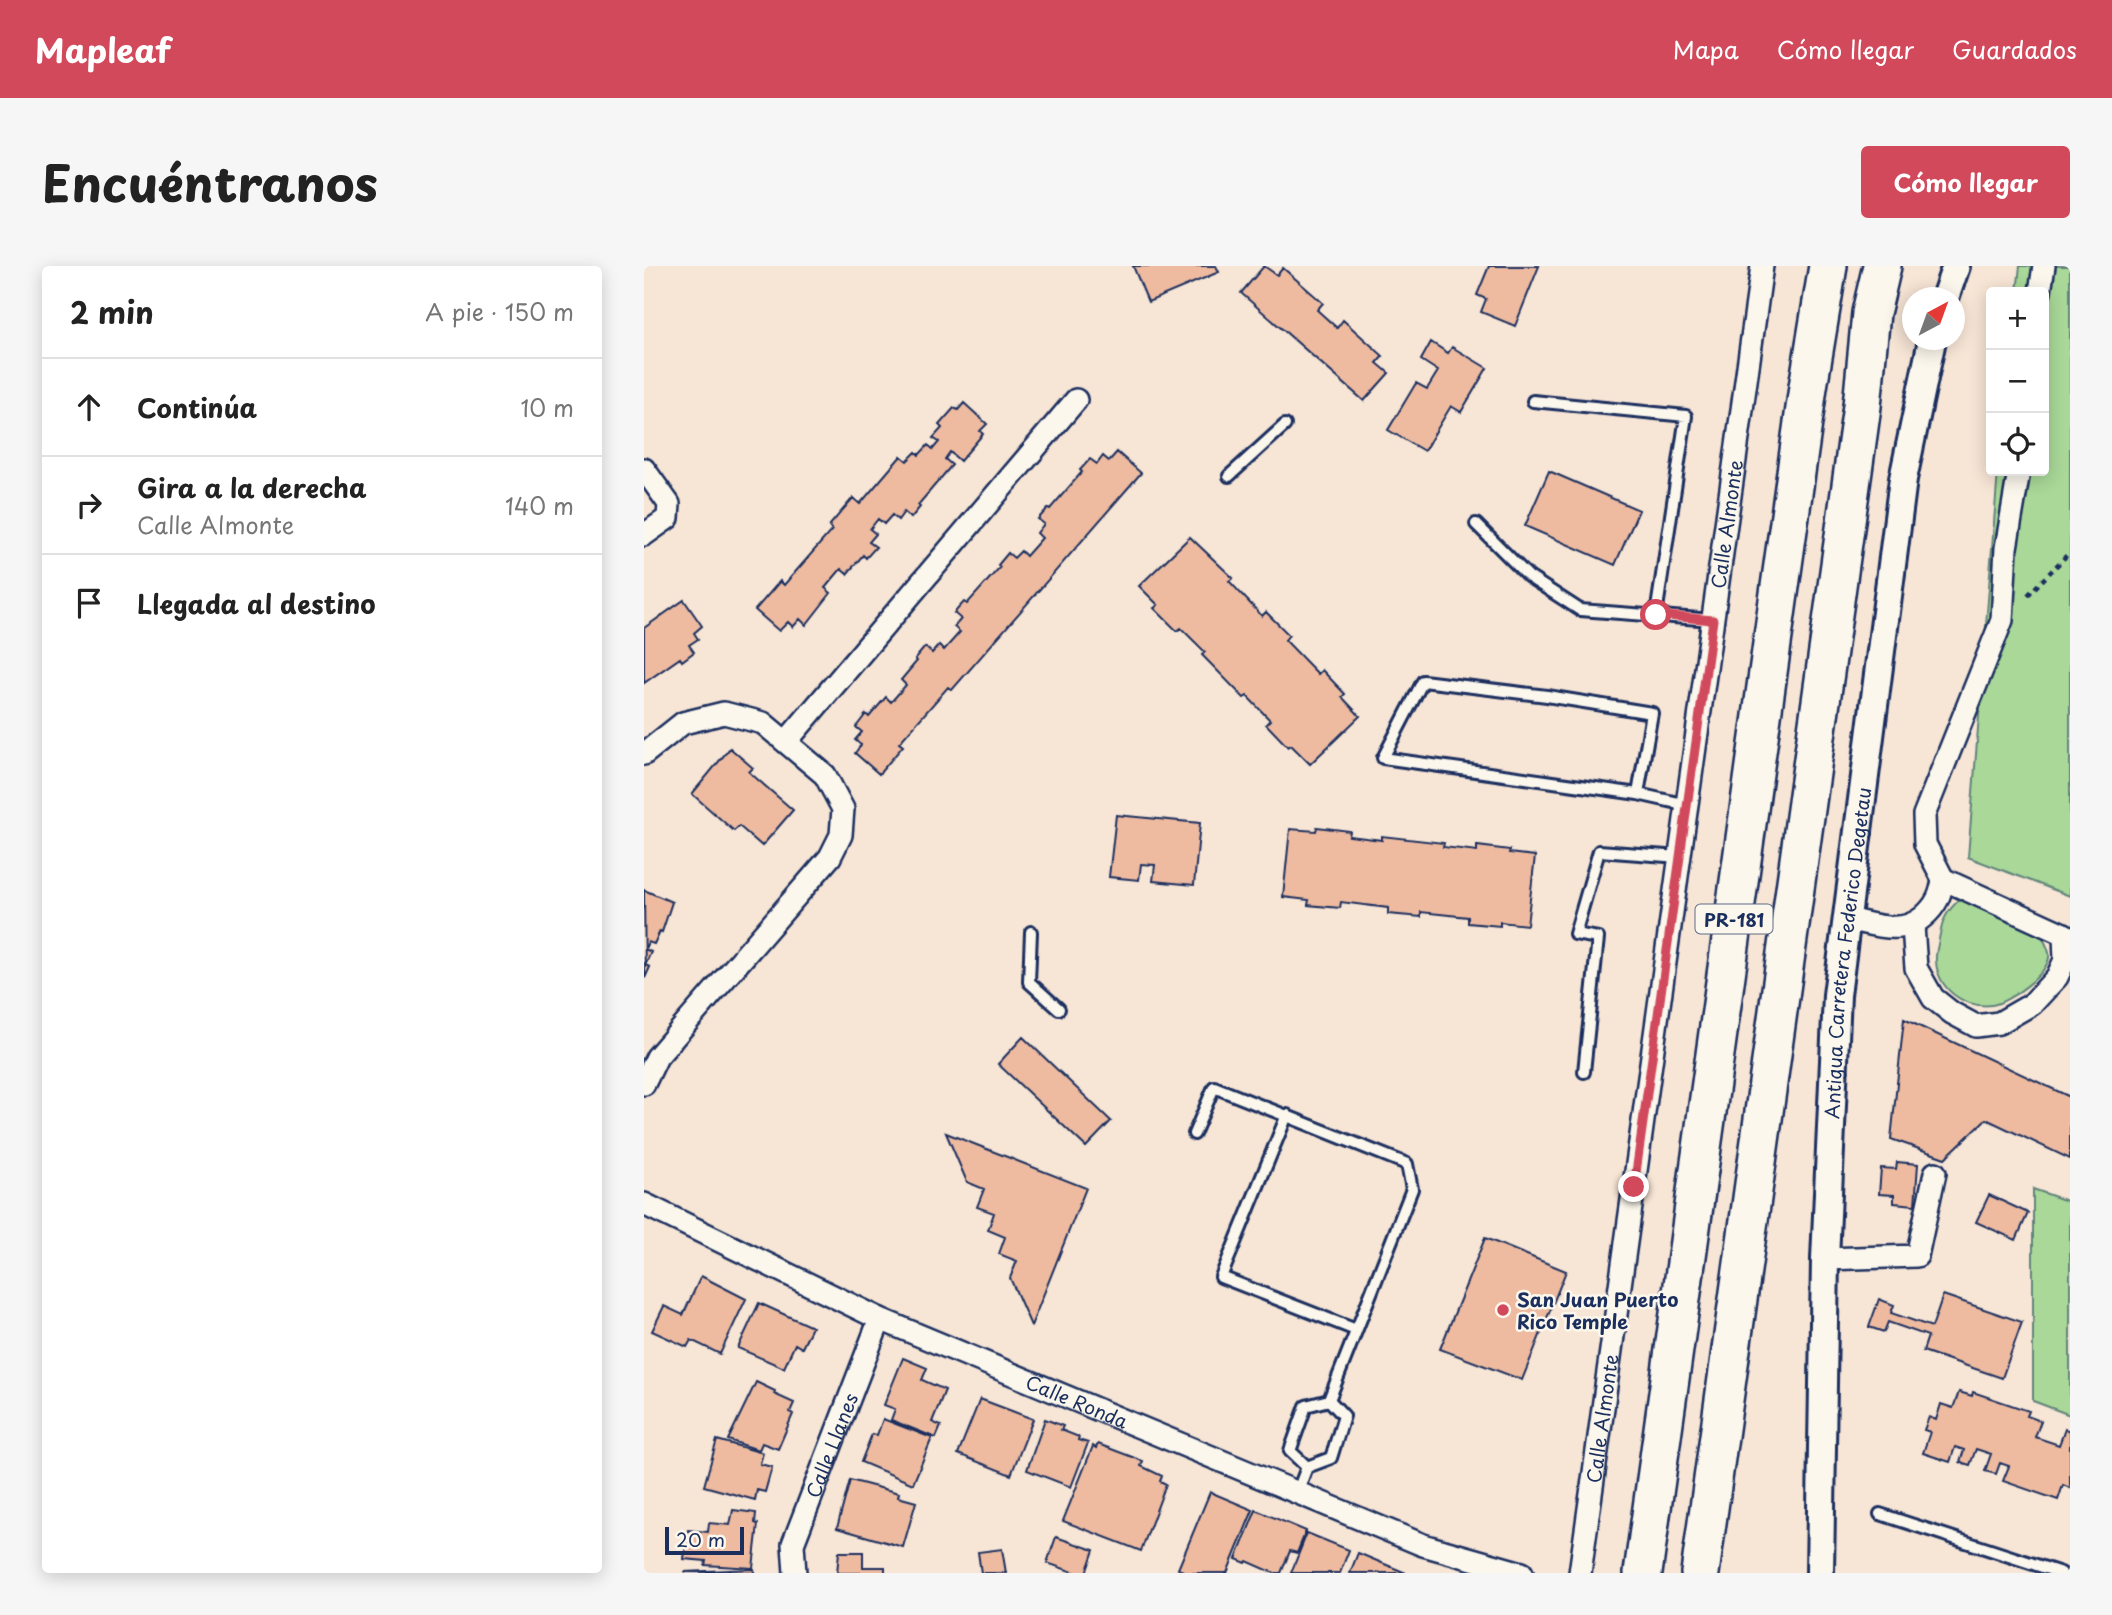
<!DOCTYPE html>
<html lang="es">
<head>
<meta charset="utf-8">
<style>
  :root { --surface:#fff; --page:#f6f6f6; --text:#222; --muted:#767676; --line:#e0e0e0; --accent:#d1495b }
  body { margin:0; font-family:"Playpen Sans",sans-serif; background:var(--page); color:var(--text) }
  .controls { position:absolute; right:21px; top:21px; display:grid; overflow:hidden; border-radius:7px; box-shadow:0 4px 18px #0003 }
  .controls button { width:63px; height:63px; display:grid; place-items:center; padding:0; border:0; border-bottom:2px solid var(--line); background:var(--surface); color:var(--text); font:35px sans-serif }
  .compass { position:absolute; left:1258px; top:21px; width:63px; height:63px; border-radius:50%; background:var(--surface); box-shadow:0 4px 18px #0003; rotate:41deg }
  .scale { position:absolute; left:21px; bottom:18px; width:79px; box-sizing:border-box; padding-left:7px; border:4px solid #1b2f5e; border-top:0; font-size:19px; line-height:24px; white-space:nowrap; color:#1b2f5e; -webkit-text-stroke:5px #fbf7ec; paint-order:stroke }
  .stop { position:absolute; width:21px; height:21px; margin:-16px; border:5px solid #d1495b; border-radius:50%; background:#fff }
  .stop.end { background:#d1495b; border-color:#fff; box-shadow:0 2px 7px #0008 }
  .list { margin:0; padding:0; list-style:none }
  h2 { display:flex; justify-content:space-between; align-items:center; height:91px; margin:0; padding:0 28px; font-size:30px }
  h2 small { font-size:23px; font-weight:400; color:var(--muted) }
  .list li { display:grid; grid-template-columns:46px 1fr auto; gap:21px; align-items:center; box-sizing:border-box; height:98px; padding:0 28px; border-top:2px solid var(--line) }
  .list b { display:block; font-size:26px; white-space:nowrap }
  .list p { margin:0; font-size:23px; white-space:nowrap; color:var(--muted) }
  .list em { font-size:23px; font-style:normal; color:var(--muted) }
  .icon { flex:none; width:38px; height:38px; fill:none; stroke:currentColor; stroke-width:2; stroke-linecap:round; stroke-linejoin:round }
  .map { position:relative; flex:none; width:1426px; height:1307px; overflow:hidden; border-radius:7px }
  header { display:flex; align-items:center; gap:42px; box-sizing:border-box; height:98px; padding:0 35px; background:var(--accent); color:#fff }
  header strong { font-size:33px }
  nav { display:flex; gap:38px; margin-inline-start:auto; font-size:24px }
  .intro { display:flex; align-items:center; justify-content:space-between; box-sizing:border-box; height:168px; padding:0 42px }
  h1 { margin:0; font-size:49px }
  .button { padding:18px 32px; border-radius:7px; background:var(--accent); color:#fff; font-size:24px; font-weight:700 }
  main { display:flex; gap:42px; padding:0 42px }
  aside { flex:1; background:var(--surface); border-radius:7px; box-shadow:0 4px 18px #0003 }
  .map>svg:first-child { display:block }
</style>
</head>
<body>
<header>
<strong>Mapleaf</strong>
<nav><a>Mapa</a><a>Cómo llegar</a><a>Guardados</a></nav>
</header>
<div class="intro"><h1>Encuéntranos</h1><a class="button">Cómo llegar</a></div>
<main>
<aside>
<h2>2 min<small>A pie · 150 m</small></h2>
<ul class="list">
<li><svg class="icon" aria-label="ahead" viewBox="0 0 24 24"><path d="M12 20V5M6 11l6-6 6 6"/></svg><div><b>Continúa</b></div><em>10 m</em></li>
<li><svg class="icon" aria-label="right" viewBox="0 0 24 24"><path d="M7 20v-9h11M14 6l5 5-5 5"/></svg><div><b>Gira a la derecha</b><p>Calle Almonte</p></div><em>140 m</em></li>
<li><svg class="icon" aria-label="arrive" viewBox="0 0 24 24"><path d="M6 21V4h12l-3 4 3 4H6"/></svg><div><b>Llegada al destino</b></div></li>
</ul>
</aside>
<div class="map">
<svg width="1426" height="1307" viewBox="0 0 1426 1307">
  <rect width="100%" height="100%" fill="#f7e5d5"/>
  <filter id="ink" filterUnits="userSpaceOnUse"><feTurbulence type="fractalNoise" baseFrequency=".0143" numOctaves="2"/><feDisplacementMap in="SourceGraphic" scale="14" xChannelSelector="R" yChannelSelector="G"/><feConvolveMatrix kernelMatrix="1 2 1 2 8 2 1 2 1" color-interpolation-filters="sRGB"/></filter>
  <g filter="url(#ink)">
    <!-- green -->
    <path fill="#a9d898" stroke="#62847b" stroke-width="2" d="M1376,0h50v630l-102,-39 30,-386h46v-179h-27z
      M1314,635h10l73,32c2,6 7,14 8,20 3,19 -41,50 -57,52 -33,4 -62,-23 -55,-56 5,-23 4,-32 21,-48z
      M1389,923l37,13v213l-37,-14z"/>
    <!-- building -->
    <path fill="#eebba0" stroke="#1b2f5e" stroke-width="2" d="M489,0h83l3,6 -71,30z
      M620,0l13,9 6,-7 40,35 -6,7 20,18 6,-8 40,36 -6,7 12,10 -25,28 -123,-108z
      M845,0h50l-24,60 -34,-14 5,-13 -9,-4z
      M787,76l17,11 4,-6 35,21 -26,44 -10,-6 -27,45 -36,-21 28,-47 11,6 11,-18 -17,-11z
      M320,137l23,21 -7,7 3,3 -23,27 -10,-9 -5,7 7,6 -34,40 2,2 -9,11 -7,-6 -6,8 -6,-5 -8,9 -6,-5 -8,10 6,5 -7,8 7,5 -10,11 -3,-3 -16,19 -6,-5 -16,19 6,5 -25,32 -6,-6 -7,8 -5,-5 -9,9 -24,-21 25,-29 4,4 48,-55 -3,-4 24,-28 7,6 41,-48 6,5 9,-9 3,3 9,-10 5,4 6,-7 -6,-4 9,-10 -3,-3 15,-17 4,2z
      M473,186l24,21 -189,217 -4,-3 -49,56 4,3 -24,28 -24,-21 6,-8 -6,-5 7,-8 -6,-5 10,-13 3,3 17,-20 5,5 15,-17 -5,-5 16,-19 -2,-2 10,-12 7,6 7,-8 5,5 16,-18 -6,-5 7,-8 -7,-6 10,-11 3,2 33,-37 -2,-2 10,-12 6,5 7,-7 5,5 16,-18 -5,-5 7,-9 -6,-5 10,-11 2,1 32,-37 -2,-2 10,-11 7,5 6,-8 6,5z
      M905,205l90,39 -24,55 -90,-39z
      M546,271l43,41 -4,3 33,35 4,-4 23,23 -4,5 33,34 4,-4 23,24 -3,3 18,19 -50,48 -19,-19 -3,2 -22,-23 4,-4 -23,-24 -3,2 -42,-43 3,-3 -24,-24 -4,3 -23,-23 4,-3 -19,-19z
      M40,334l18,26 -8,7 4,6 -9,6 5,7 -12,9 -2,-3 -36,25v-55z
      M86,482l23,20 -4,4 44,38 -31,36 -23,-20 -5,5 -42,-37z
      M472,549l84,8 -6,62 -41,-4 2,-16 -14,-1 -2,16 -30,-3z
      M673,561l33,4 -1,5 33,4v-4l62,7 -1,4 34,4v-5l33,4 -1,3 26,3 -8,69 -27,-3v4l-32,-3v-6l-47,-5v5l-33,-3v-6l-47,-6 -1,6 -32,-3 1,-5 -26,-3 7,-68 26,2z
      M0,624l28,12 -10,30 -2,-1 -6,13 -6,-2 -3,7 6,3 -6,13 5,2 -5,11z
      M1260,753l166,78v62l-84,-40 -41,39 -54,-19z
      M379,771l88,84 -25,26 -88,-83z
      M302,867l140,55 -55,138 -21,-48 7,-17 -18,-7 6,-17 -17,-7 6,-17 -17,-6 7,-18 -17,-7z
      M1253,896l21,2 -3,41 -21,-2v-8l-15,-1 2,-26 15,1z
      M1345,929l39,18 -12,27 -40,-18z
      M841,972l81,33 -44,109 -82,-31z
      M57,1010l45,23 -26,55 -29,-14 -4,7 -35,-16 12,-25 19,9z
      M1299,1029l79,27 -20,56 -79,-27 5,-15 -40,-14 -4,10 -15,-5 10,-28 15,6 -3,8 41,14z
      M115,1037l53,24 -10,21 -7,-4 -11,24 -46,-20z
      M259,1092l24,10 -5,12 23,10 -13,32 9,4 -5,12 -45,-18 4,-11 -11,-4z
      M112,1116l19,9 -1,3 20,9 -4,9 3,2 -15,35 -16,-6 -3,7 -31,-10z
      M1315,1126l13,4 1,-4 56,19 -2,5 14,5 -6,16 24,8 6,-16 5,2v57l-7,-3 -5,15 -55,-19 6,-15 -9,-3 -4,11 -11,-3 6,-17 -15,-5 -6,16 -10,-3 4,-12 -9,-3 -5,15 -27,-9 7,-21 -6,-2 5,-13 7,3 5,-16 12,4z
      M336,1133l53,20 -22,56 -53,-21z
      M239,1153l49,19 -19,46 -52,-22 11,-28 5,1z
      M401,1153l18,7 -2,4 18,7 -1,3 10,3 -17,44 -44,-17z
      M73,1174l46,13 -3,11 12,3 -7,25 -8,-2 -2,10 -51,-14z
      M454,1178l45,17 -2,5 21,10 -2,5 6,3 -25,67 -78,-30 30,-75 3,2z
      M206,1214l49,13 -1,4 18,5 -13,45 -66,-19z
      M566,1226l43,18 -26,63h-39l-10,-4z
      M89,1244l23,3 -1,10 3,1 -5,44 -48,-3 1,-4 -22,-2 4,-29 20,2 1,-9 21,2z
      M612,1244l50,21 -9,22 -7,-2 -9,22h-7l-27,-12 -1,2 -10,-4z
      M663,1267l42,17 -9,23h-49z
      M412,1271l38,13 -8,23h-10l-29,-10z
      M358,1283l4,24h-25l-3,-21z
      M195,1286h24v15h22v6h-48z
      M714,1287l48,20h-56z
      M110,1303l1,4 -71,-1 22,-1z"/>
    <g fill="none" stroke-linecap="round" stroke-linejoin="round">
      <!-- service casing -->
      <g stroke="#1b2f5e" stroke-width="16">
        <path id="service" d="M889,135l153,15 -30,199
          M585,210l56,-51
          M832,258l53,53 51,33 133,10
          M994,528l-255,-36 40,-77 124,15 105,17 -14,81 49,11
          M387,666l-2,50 30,27
          M940,806l14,-134 -23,-4 24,-83 81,6
          M643,849l-66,162 135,53
          M550,868l20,-47 193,77 5,25 -83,211
          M663,1201l-17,-16 16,-45 23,-6
          M653,1227l10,-26 24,-9 13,-42 -15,-16
          M1236,1248l181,59"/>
      </g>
      <!-- minor casing -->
      <g stroke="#1b2f5e" stroke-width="26">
        <g id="minor">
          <path d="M1396,26l4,-26"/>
          <path d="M0,203l25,35 -1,14 -24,17"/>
          <path d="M142,476l290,-342"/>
          <path d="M0,488l39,-31 41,-10 39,10 62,52 18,34 -2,26 -11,22 -173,200 -13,27"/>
          <path d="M1299,613l-18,-35 -1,-29 78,-195 4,-72 13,-77"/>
          <path d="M1203,653c26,5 54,17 76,-2 13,-11 18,-22 20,-38l127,58"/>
          <path d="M1269,660l3,42 17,30 19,15 24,13 23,-3 33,-19 25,-27 8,-17 -1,-26"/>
          <path id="s1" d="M0,938l236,115 543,226 99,28"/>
          <path d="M1181,993l92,-3 18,-83"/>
          <path id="s2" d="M151,1307l-2,-29 87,-225"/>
          <path id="s3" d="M936,1307l182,-1307"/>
        </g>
      </g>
      <!-- tertiary casing -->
      <g stroke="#1b2f5e" stroke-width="32">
        <g id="tertiary">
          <path d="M1301,32l11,-32"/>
          <path id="s4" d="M1176,1307l5,-314 12,-264 66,-516 29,-139"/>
        </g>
      </g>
      <!-- trunk casing -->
      <g stroke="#1b2f5e" stroke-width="42">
        <path id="trunk" d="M999,1307l133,-958 32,-228 20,-121
          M1056,1307l162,-1167 9,-93 11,-47"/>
      </g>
      <!-- path -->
      <path stroke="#1b2f5e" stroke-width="4.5" stroke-dasharray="5 5" stroke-linecap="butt" d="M1384,329l42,-43"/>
      <!-- service -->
      <use href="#service" stroke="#fbf7ec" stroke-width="10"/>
      <!-- minor -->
      <use href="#minor" stroke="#fbf7ec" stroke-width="21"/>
      <!-- tertiary -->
      <use href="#tertiary" stroke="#fbf7ec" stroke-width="26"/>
      <!-- trunk -->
      <use href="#trunk" stroke="#fbf7ec" stroke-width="37"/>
    </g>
  </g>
  <g fill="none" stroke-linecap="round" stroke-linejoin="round" filter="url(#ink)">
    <!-- route -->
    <path stroke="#d1495b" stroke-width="9" d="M990,921l79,-567 -57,-5"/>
  </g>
  <!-- markers -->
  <circle fill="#d1495b" stroke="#fbf7ec" stroke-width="2.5" cx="859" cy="1044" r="7"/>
  <g text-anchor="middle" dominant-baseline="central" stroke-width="5" stroke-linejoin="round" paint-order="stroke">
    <!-- shield labels -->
    <rect fill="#fbf7ec" stroke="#5e6b89" stroke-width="2" x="1051.5" y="638.5" width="77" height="29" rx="5"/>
    <g font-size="18" font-weight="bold" fill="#1b2f5e">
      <text x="1090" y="653">PR-181</text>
    </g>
    <!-- street labels -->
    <g font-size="19" fill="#1b2f5e" stroke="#fbf7ec">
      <text stroke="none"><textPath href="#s3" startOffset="1059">Calle Almonte</textPath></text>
      <text stroke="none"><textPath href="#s4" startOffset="621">Antigua Carretera Federico Degetau</textPath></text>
      <text stroke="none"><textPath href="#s1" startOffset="476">Calle Ronda</textPath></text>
      <text stroke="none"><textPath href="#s3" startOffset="156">Calle Almonte</textPath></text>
      <text stroke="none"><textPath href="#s2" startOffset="135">Calle Llanes</textPath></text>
    </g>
    <!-- poi labels -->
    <g font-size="19" font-weight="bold" fill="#1b2f5e" stroke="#fbf7ec" text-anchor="start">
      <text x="873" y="1033">San Juan Puerto<tspan x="873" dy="22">Rico Temple</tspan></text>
    </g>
  </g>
</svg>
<div class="controls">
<button>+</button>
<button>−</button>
<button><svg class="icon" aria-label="locate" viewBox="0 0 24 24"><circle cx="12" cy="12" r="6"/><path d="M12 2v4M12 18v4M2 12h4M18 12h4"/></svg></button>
</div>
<svg class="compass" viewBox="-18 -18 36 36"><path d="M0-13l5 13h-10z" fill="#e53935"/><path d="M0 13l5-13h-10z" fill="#767676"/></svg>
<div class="scale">20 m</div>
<div class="stop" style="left:1012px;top:349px"></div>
<div class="stop end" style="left:990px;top:921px"></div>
</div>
</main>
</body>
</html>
